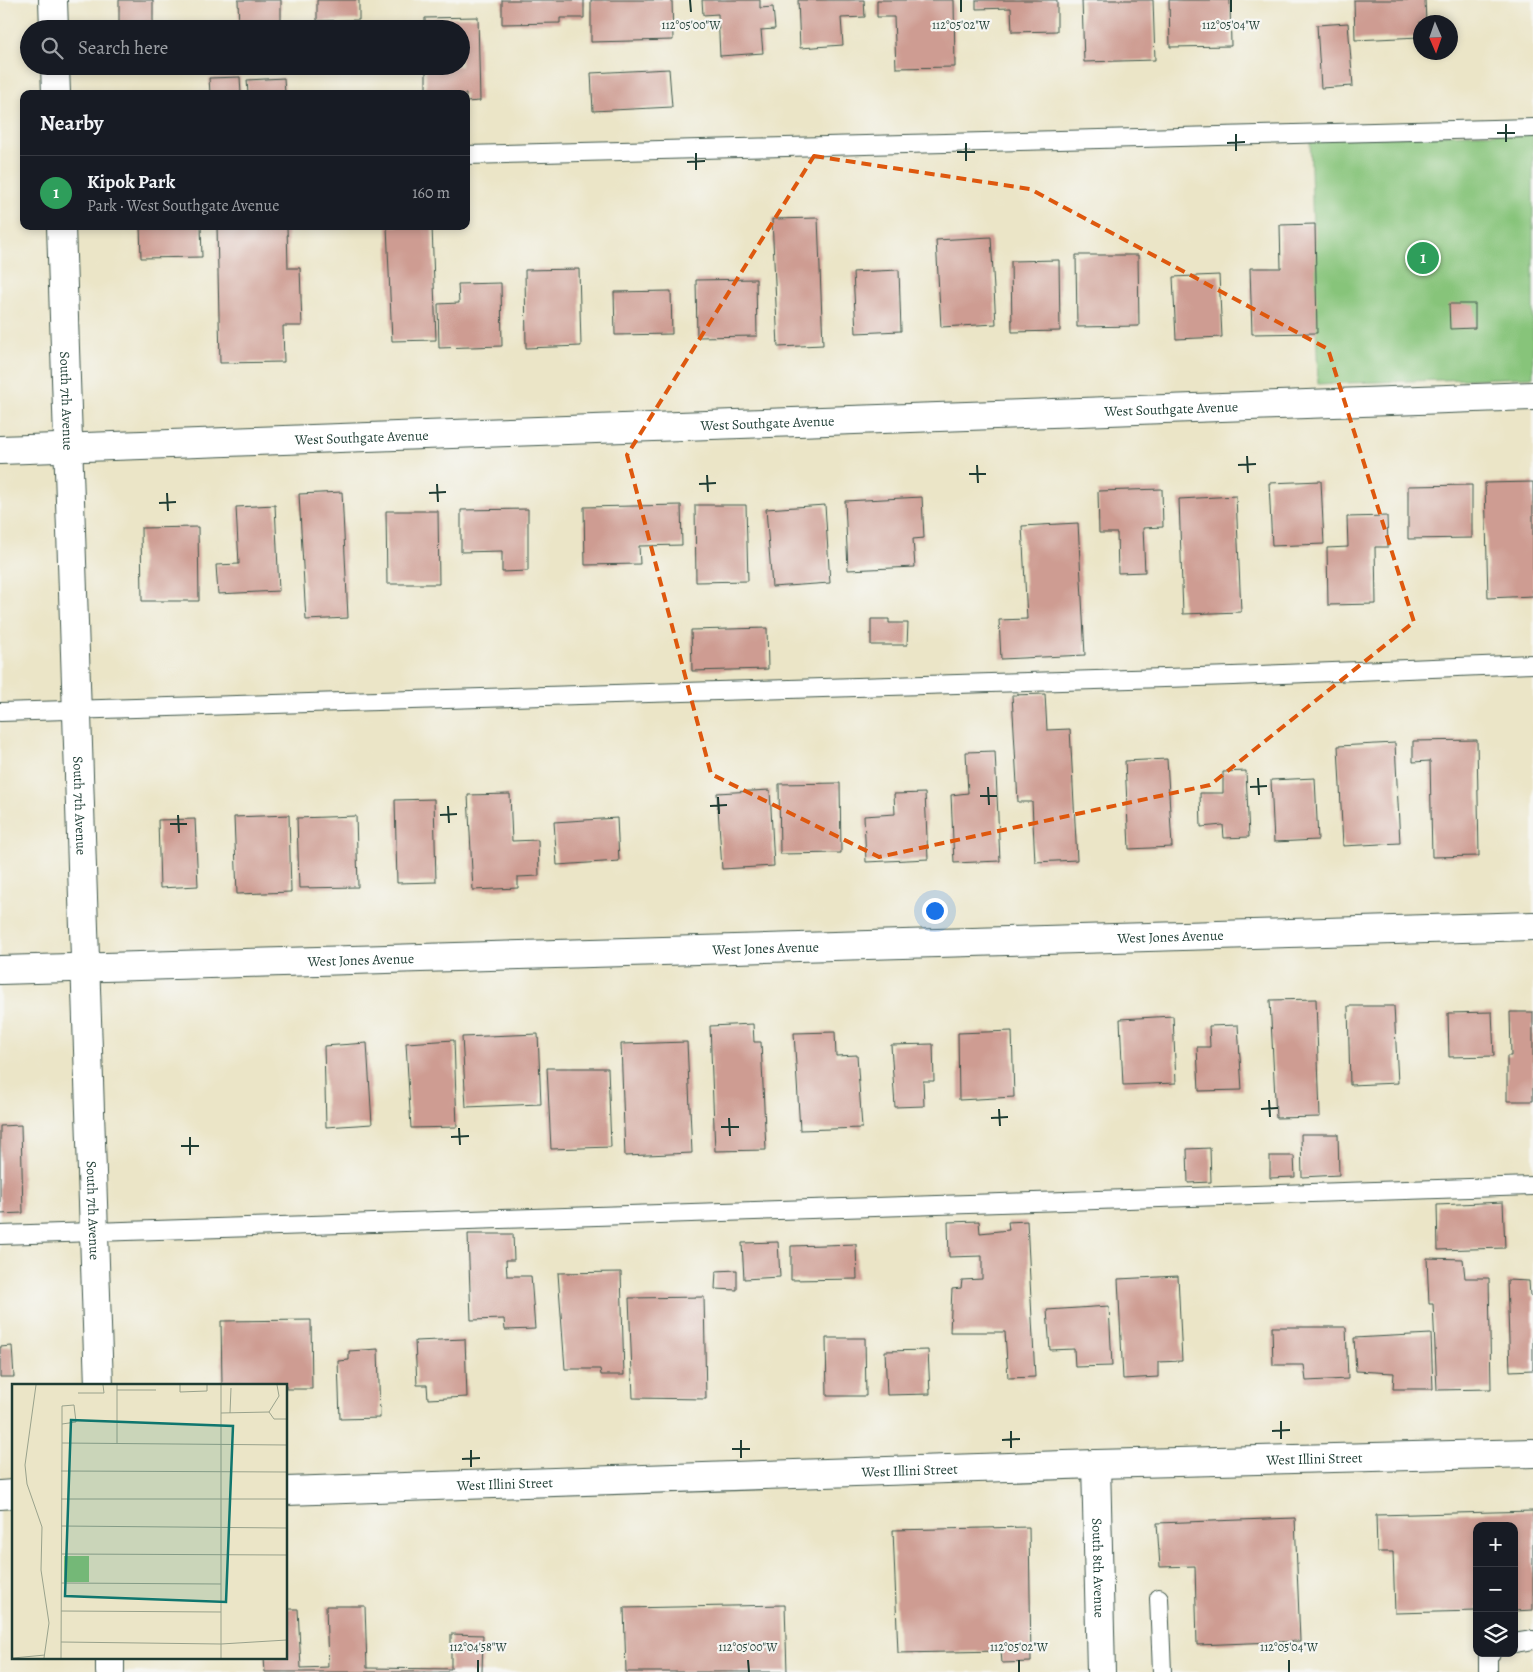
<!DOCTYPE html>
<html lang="en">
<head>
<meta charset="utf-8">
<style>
  :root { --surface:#171b24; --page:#20242c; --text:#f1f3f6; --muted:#9ea1a6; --line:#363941; --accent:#d1495b }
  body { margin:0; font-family:Alegreya,serif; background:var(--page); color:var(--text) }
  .controls { position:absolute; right:15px; bottom:15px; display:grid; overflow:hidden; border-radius:10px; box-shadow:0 2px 8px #0003 }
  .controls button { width:45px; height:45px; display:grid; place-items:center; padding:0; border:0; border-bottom:1px solid var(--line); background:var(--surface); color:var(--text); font:25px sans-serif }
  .compass { position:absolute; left:1413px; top:15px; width:45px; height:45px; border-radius:50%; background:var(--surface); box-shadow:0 2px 8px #0003; rotate:178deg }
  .you { position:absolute; left:934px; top:910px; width:18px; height:18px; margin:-12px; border:4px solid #fff; border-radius:50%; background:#1a73e8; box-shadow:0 0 0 8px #1a73e833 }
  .badge { display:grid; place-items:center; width:32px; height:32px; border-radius:50%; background:var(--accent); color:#fff; font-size:16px; font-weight:700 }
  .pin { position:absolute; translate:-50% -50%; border:2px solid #fff; box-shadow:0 1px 5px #0006 }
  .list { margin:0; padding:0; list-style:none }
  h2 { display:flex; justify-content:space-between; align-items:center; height:65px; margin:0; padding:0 20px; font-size:21px }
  h2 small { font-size:16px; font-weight:400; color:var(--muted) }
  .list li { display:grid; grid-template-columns:32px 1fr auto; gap:15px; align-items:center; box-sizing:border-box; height:75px; padding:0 20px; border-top:1px solid var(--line) }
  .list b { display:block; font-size:19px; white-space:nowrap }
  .list p { margin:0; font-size:16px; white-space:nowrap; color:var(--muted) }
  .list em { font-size:16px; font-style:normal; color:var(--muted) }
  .icon { flex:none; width:28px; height:28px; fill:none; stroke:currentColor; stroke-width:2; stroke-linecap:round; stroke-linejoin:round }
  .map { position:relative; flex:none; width:1533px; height:1672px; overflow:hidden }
  .search { position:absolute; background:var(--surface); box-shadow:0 2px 8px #0003; left:20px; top:20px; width:450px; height:55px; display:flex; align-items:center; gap:12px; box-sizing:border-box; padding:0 18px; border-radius:28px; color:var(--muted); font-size:19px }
  .panel { position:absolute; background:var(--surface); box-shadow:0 2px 8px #0003; left:20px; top:90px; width:450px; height:140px; border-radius:10px }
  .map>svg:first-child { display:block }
</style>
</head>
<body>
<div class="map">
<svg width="1533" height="1672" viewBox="0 0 1533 1672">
  <rect width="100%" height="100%" fill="#f6f6f2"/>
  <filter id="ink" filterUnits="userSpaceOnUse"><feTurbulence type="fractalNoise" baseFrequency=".02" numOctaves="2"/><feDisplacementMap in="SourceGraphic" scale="10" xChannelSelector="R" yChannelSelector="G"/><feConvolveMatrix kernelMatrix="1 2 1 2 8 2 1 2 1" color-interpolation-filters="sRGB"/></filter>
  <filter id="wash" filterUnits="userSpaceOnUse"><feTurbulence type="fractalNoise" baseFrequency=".0096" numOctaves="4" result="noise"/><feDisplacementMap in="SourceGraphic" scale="20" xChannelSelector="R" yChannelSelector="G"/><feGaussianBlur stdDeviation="1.12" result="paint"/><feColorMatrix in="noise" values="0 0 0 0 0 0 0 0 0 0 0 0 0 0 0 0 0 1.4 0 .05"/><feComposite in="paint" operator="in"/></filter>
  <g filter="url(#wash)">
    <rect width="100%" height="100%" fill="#ebe5c7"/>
    <!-- green -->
    <path fill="#87c47a" stroke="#538057" d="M1533,132v245l-215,7 -8,-245z"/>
    <g id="blocks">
      <!-- building -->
      <path fill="#ce9c92" d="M119,0h34v29h-34z
        M238,0h43v29h-42z
        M317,0h42v20l-42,1z
        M502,0h82v18h-24v5l-58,1z
        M591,0h81l1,40 -82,2z
        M702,0h58v8l13,-1 2,22 -14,1 2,23 -43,3 -2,-42 -15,1z
        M798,0h66l1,17 -24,1 2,27 -43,3z
        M877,0h77l1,67 -59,1 -2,-51h-17z
        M976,0h81v31l-45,1 -1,-24 -35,1z
        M1082,0h71l2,60 -71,2z
        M1169,0h61l1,46 -61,1z
        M1354,0h71l1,22h-6v15l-65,3z
        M478,17l2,84 -14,1v-8h-40v-28h35v-37h-36v-11z
        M1348,23l5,63 -32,2 -4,-63z
        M669,69l3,38 -79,4 -2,-38z
        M240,77l1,17h-31l-1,-16z
        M284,78l1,16h-37l-1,-14z
        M818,218l5,127 -45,2 -6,-128z
        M1315,224l2,109 -65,1 -2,-66h31l-1,-43z
        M140,226h61l1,31 -61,1z
        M217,226h70l1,42h12l2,58h-19l1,36 -64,1z
        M387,226h45l4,114 -44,1z
        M991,237l5,87 -55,3 -5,-87z
        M1076,255h62l1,71 -62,1z
        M1059,260l1,71 -48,1 -1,-71z
        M579,269l2,77 -55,2 -1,-78z
        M899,270l2,61 -45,2 -3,-61z
        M1219,275l3,62 -46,2 -3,-62z
        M756,279l1,57 -60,1 -1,-57z
        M501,283l1,63 -63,2 -1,-44 21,-1 -1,-19z
        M671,291l1,43 -57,1 -1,-43z
        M1449,304h26v24l-25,1z
        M1321,481l3,63 -52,2 -3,-63z
        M1533,482v114l-45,2 -3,-115z
        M1472,485v53l-64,1v-53z
        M1162,489l1,38 -20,1 2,44 -27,1 -1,-40h-18l-1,-42z
        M342,492l6,126 -42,2 -7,-126z
        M1236,496l5,116 -58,2 -4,-115z
        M922,497l2,41 -11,1 2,28 -67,3 -3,-69z
        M275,505l4,86 -61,3 -2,-29 23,-1 -3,-57z
        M681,505l1,40 -43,1 1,18 -55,1 -1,-58z
        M695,505h51l2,76 -52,1z
        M825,505l5,78 -58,4 -6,-78z
        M528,509v62l-26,1v-21l-41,1v-42z
        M386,511h52l1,73h-52z
        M1387,516l1,31h-13l1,57 -48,1 -1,-57 21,-1 -1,-30z
        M1078,523l7,132 -84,4 -2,-39 28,-1 -5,-93z
        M198,527l1,74h-57l-1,-73z
        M871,619h18v4h19l-1,22h-36z
        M767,628l1,41 -76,2 -1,-41z
        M1045,694l2,36 23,-1 7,131 -42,2 -3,-60h-14l-6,-107z
        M1477,740l2,116 -47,1 -2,-96 -17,1v-21z
        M1395,743l5,100 -57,3 -5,-100z
        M995,751l5,110 -46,2 -3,-68 17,-2 -2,-41z
        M1167,759l5,88 -43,2 -4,-88z
        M1246,771l3,66 -25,1 -1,-13 -22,2 -1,-34h23v-21z
        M1315,778l3,62 -44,2 -3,-62z
        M840,783l1,70 -61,1 -1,-70z
        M770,790l4,76 -52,3 -5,-76z
        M925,793l3,66 -62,3 -2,-46 31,-2 -1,-20z
        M510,794l2,47 26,-1 1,36 -21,1v11l-45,2 -5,-95z
        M434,799l2,83 -39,1 -2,-83z
        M289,815l2,77 -54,2 -3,-77z
        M356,816l2,71 -59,1 -2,-70z
        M617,818l2,43 -62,4 -3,-43z
        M195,819l3,67 -38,2 -2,-68z
        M1316,999l4,118 -44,1 -6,-118z
        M1348,1006h46l4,77 -48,2z
        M1492,1012l2,44 -45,1 -1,-44z
        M1510,1012h23v89h-26v-45h4z
        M1173,1016l3,67 -53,2 -3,-66z
        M753,1024l1,18h7l5,108 -51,1 -5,-125z
        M1238,1025l4,65 -43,1 -2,-44h13l-1,-21z
        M1012,1031l2,66 -55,3 -1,-67z
        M835,1032l1,24 21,-1 5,73 -62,2 -6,-97z
        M538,1034l3,70 -75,3 -4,-70z
        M454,1040l3,87 -46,1 -5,-85z
        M687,1042l5,111 -67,3 -4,-112z
        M367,1043l5,81 -46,3 -2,-81z
        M933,1044l1,37h-11l1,25 -29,1 -4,-62z
        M547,1068h61l3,79 -60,2z
        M21,1125l2,88 -23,1v-88z
        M1301,1134h37l1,41 -37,2z
        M1210,1148l1,34 -23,1 -1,-34z
        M1270,1156h24l1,21 -25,1z
        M1503,1202l2,46 -67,2 -1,-45z
        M979,1221l1,12 29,-3 -1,-8 19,-1 8,156 -27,1 -3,-46h-55l2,-43 9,-1 1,-8 20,-1v-23l-33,1 -1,-35z
        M468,1234h45l1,26h-8l1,16h24l4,53 -30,1 -1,-11 -33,1z
        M778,1242l2,35 -36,2 -2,-36z
        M856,1244l1,35 -66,1v-34z
        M1427,1258l36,1 2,19h24l2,111 -54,1 -4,-86h-4z
        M737,1270v20l-22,-1 1,-18z
        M621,1272l3,103h-23l-1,-6h-35l-7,-96z
        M1178,1276l4,85 -24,1v15l-35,2 -5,-100z
        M1507,1280l22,1 1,15h3v74l-23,1z
        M704,1297l2,102 -73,-1 -4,-100z
        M1109,1306l3,60 -37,1 -1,-18 -24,1 -3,-40z
        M311,1320l1,69h-26v-3h-64l-1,-65z
        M1272,1327h74l2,52 -42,2 -2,-16h-31z
        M1431,1334l2,55h-40l1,-16 -38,-2 -2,-33z
        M826,1338h39l1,58h-39z
        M465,1339l2,58 -39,2 -1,-14h-10l-2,-44z
        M12,1346l2,31h-14v-30z
        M378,1349l2,69 -40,1 -2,-58 11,-1v-9z
        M928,1350l2,44 -43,1 -2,-44z
        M1533,1511v99l-19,1v-85h-37v85l-82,2 -2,-61h-16l-1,-37z
        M1295,1518l5,123 -103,4 -2,-79 -35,1 -3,-44z
        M1029,1527l2,135 -29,1 -1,-12 -103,2 -5,-123z
        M785,1605l2,67h-161l-2,-64z
        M326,1606h39l2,62 84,1v-35l32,1 -1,37h-217l-1,-14h22v-49h12l3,59 27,-1z"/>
    </g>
  </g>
  <g filter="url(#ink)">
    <use href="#blocks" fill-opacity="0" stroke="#3e564a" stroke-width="1"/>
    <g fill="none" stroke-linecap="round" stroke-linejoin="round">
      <!-- lane casing -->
      <g stroke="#3e564a" stroke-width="20">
        <path id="lane" d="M466,155l1067,-27
          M0,712l1233,-36 300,-12
          M0,1235l1533,-49
          M1159,1598l3,74
          M1514,1643l19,-3
          M1488,1672v-17l3,-2"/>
      </g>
      <!-- street casing -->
      <g stroke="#3e564a" stroke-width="30">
        <g id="street">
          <path id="s1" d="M0,450l1533,-54"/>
          <path id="s2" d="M0,970l1533,-44"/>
          <path id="s3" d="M1096,1464l5,208"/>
          <path id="s4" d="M286,1491l810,-27 437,-11"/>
          <path d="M0,1495l14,-1"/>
        </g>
      </g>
      <!-- secondary casing -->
      <g stroke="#3e564a" stroke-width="30">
        <g id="secondary">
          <path d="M53,0l1,29"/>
          <path d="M55,66l1,28"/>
          <path id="s5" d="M61,226l38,1160"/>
          <path d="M110,1658v14"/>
        </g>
      </g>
      <!-- lane -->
      <use href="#lane" stroke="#fff" stroke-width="18"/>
      <!-- street -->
      <use href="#street" stroke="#fff" stroke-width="28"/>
      <!-- secondary -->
      <use href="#secondary" stroke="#fff" stroke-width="28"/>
    </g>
  </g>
  <!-- marked area -->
  <path fill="none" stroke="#de580e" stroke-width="4" stroke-dasharray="10 6" stroke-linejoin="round" d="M814,156l216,33 298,160 86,273 -204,163 -331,72 -168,-83 -84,-319z"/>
  <!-- ticks -->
  <path fill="none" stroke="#1f3d34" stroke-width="2" d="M690,0l1,12M961,0v12M1231,0v12M1506,124v18M1497,133h18M1236,134v17M966,143v18M1227,143l18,-1M957,152h18M696,153v17M687,162l18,-1M1247,456l1,17M977,465l1,18M1238,465l18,-1M969,474h17M707,475l1,17M437,484l1,18M699,484l17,-1M167,493l1,18M429,493l17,-1M159,503l17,-1M1258,778l1,17M988,787l1,18M1250,787l17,-1M980,796h17M718,797l1,17M448,806l1,17M710,806l17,-1M178,815l1,18M440,815l17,-1M170,824h17M1269,1100l1,17M999,1109l1,17M1261,1109l17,-1M729,1118l1,18M991,1118l17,-1M721,1127h18M459,1128l1,17M190,1137v18M451,1137l18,-1M181,1146h18M1281,1421v18M1011,1431v17M1272,1431l18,-1M741,1440v18M1002,1440l18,-1M732,1449h18M471,1450v17M462,1459l18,-1M478,1660v12M748,1660l1,12M1019,1660v12M1289,1660v12"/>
  <g text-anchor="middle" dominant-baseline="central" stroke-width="4.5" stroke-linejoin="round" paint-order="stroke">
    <!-- street labels -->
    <g font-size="14" fill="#1f3d34" stroke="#f6f6f2">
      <text stroke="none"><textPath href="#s5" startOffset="175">South 7th Avenue</textPath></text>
      <text stroke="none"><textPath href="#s1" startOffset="1172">West Southgate Avenue</textPath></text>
      <text stroke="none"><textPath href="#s1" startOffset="768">West Southgate Avenue</textPath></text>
      <text stroke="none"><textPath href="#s1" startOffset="362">West Southgate Avenue</textPath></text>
      <text stroke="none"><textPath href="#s5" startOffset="580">South 7th Avenue</textPath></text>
      <text stroke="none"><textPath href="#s2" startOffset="1171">West Jones Avenue</textPath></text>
      <text stroke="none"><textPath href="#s2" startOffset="766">West Jones Avenue</textPath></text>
      <text stroke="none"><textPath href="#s2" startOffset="361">West Jones Avenue</textPath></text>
      <text stroke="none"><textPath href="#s5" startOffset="985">South 7th Avenue</textPath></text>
      <text stroke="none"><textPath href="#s4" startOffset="1029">West Illini Street</textPath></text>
      <text stroke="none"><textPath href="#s4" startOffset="624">West Illini Street</textPath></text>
      <text stroke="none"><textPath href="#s4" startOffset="219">West Illini Street</textPath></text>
      <text stroke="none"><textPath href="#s3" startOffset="104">South 8th Avenue</textPath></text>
    </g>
  </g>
  <!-- overview -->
  <g transform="translate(12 1384)">
    <rect width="275" height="275" fill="#ebe5c7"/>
    <path d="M52,172h25v26h-25z" fill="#87c47a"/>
    <path fill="none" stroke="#99a28c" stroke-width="1" d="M24,1l-11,80 2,19 15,43 -1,43 8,53 -5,35M168,1v7l27,-1v-6M209,1v273M105,6h39M66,9h26l-1,-8M257,28l5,7h13M209,29l48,-1 10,-16 -2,-11M218,29l1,-25M50,59v-19l14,-2 -2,-17 -12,1v18M105,60v-59M49,87l226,1M49,115h226M49,142l226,2M50,170l225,1M49,199l160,1M49,227l160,1M49,258l160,2 66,-4M1,274l32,-3M49,274l1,-215 225,2"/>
    <path fill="#0f766e" fill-opacity="0.15" stroke="#0f766e" stroke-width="2.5" d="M59,36l162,6 -7,176 -161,-6z"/>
    <rect width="275" height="275" fill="none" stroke="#1f3d34" stroke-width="2.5"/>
  </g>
  <g font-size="12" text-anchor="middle" fill="#1f3d34" stroke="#f6f6f2" stroke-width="4.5" stroke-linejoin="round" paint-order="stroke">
    <text x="691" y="29">112°05'00"W</text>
    <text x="961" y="29">112°05'02"W</text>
    <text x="1231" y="29">112°05'04"W</text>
    <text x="478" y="1651">112°04'58"W</text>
    <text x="748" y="1651">112°05'00"W</text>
    <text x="1019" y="1651">112°05'02"W</text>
    <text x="1289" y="1651">112°05'04"W</text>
  </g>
</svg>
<div class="controls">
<button>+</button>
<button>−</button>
<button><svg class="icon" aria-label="layers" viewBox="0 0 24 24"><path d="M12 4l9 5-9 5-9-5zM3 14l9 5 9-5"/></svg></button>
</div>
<svg class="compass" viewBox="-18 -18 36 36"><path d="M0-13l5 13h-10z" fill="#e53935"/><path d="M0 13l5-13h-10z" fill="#9ea1a6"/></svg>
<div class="you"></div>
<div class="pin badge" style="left:1423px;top:258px;background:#2e9e5b">1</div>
<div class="search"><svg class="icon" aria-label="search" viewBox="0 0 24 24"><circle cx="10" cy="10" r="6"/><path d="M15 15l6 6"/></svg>Search here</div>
<section class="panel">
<h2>Nearby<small></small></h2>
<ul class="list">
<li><span class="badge" style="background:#2e9e5b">1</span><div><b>Kipok Park</b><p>Park · West Southgate Avenue</p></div><em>160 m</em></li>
</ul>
</section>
</div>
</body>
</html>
